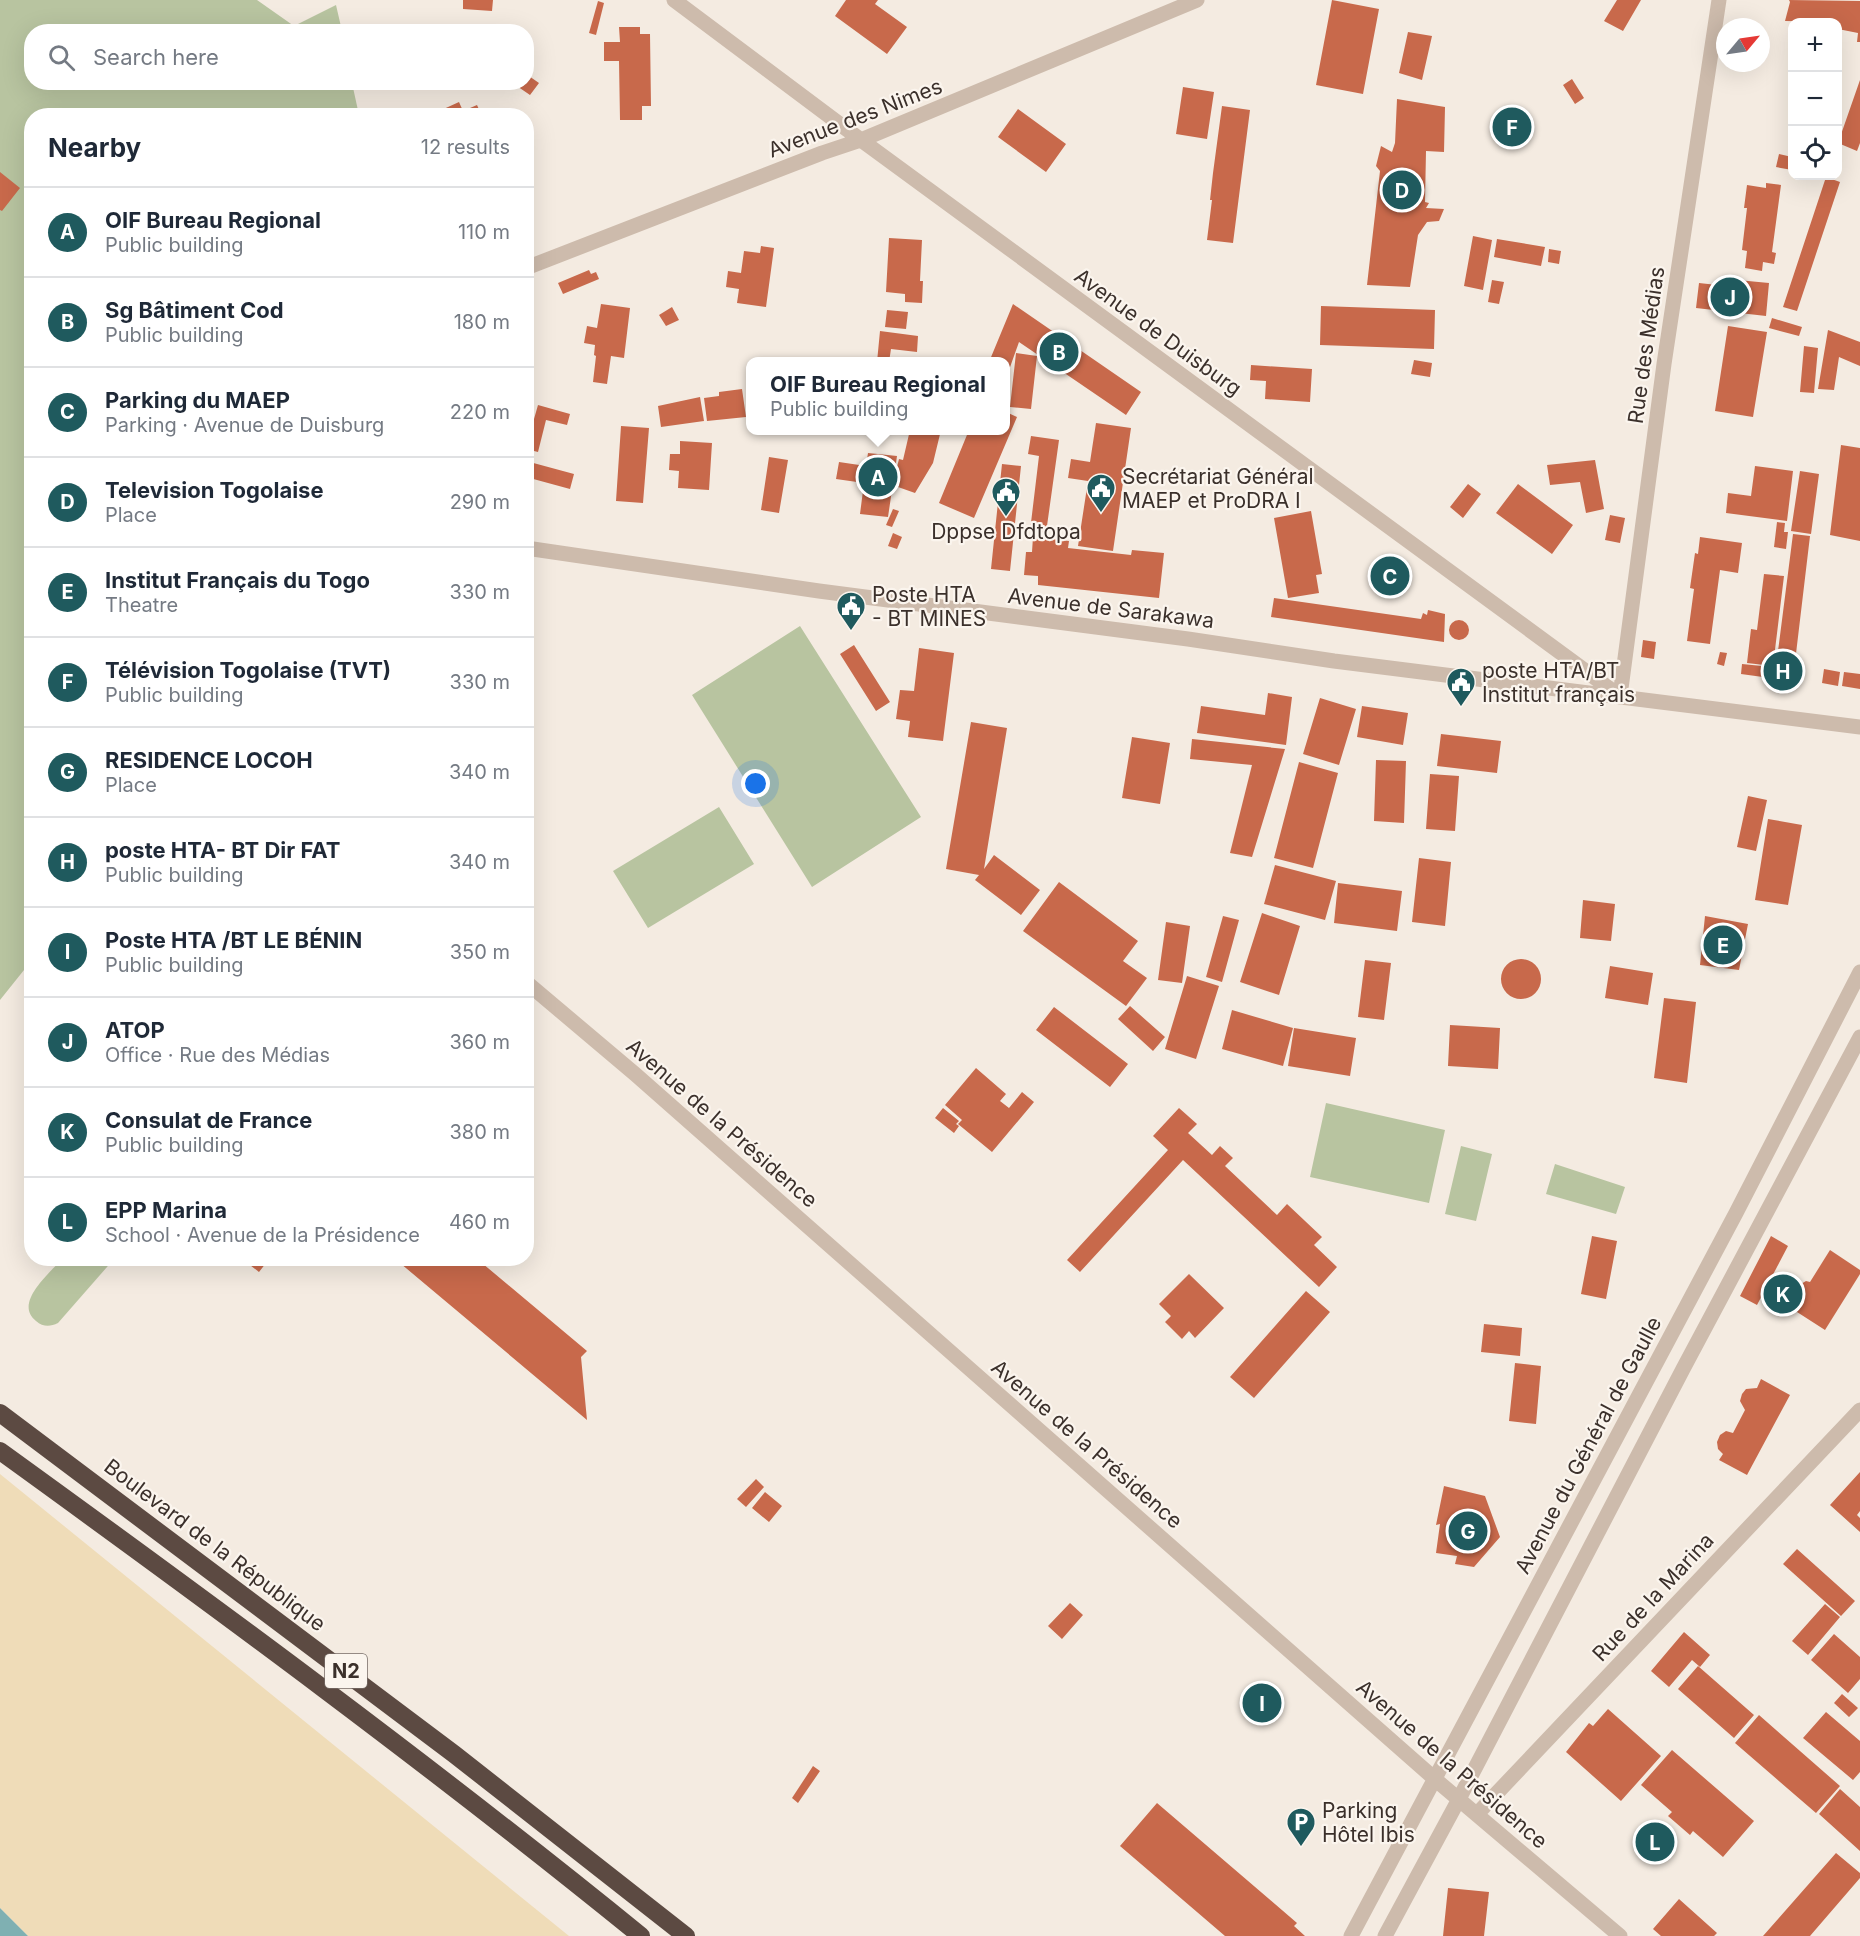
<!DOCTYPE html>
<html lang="en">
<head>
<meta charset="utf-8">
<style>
  :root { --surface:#fff; --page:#f6f6f7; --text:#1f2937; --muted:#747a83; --line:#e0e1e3; --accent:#1f5a5e }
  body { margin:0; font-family:Inter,sans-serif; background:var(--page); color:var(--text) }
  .controls { position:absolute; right:18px; top:18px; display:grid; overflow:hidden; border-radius:12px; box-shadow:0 6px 24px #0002 }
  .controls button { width:54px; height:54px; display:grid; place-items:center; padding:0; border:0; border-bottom:2px solid var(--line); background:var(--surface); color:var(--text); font:30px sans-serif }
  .compass { position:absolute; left:1716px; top:18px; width:54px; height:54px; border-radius:50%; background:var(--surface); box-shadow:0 6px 24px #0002; rotate:61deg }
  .you { position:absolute; left:756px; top:784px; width:21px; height:21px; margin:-15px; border:4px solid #fff; border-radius:50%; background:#1a73e8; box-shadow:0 0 0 9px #1a73e833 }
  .badge { display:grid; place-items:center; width:39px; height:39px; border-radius:50%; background:var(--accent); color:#fff; font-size:20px; font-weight:700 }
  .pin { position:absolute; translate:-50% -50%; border:3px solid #fff; box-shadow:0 2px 6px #0006 }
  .popup { position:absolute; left:746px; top:357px; width:264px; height:78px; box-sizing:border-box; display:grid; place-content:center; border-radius:12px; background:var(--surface); filter:drop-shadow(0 2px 4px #0005); font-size:20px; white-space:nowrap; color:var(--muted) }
  .popup b { font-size:22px; color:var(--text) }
  .popup::after { content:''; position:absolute; left:50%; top:100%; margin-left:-12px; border:12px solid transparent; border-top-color:var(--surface) }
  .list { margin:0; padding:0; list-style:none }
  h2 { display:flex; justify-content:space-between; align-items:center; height:78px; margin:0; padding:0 24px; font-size:26px }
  h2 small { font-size:20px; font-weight:400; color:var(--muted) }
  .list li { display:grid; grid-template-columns:39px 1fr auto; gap:18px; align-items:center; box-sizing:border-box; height:90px; padding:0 24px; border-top:2px solid var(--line) }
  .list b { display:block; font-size:22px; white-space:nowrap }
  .list p { margin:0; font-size:20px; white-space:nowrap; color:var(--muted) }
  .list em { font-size:20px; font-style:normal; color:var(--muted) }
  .icon { flex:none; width:33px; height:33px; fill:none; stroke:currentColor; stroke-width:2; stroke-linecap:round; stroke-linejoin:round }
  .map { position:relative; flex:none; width:1860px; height:1936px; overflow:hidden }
  .search { position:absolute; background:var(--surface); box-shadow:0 6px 24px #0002; left:24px; top:24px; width:510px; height:66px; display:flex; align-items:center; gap:15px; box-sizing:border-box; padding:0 21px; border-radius:24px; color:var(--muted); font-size:22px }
  .panel { position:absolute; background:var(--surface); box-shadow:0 6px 24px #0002; left:24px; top:108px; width:510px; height:1158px; border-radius:24px }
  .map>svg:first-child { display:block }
</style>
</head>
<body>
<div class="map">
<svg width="1860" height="1936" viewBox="0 0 1860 1936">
  <rect width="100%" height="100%" fill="#f4ebe1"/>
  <!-- green -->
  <path fill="#b8c4a0" d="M0,0h257l37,26 42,-21 6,26 -310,1v50l320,1 7,32 -327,1v844l-32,40z
    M800,626l121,191 -109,70 -120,-192z
    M719,807l35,57 -106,64 -35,-57z
    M1326,1103l119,27 -16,73 -119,-26z
    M1461,1146l31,8 -16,67 -31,-7z
    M1555,1164l70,23 -9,27 -70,-20z
    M62,1259h52l-56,64c-8,4 -15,4 -22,-2 -23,-18 14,-48 26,-62z"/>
  <!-- sand -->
  <path fill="#efdcb8" d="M0,1474l569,462h-541l-28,-28z"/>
  <!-- water -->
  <path fill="#7fb0b2" d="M0,1908l28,28h-28z"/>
  <!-- building -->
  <path fill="#c8694b" d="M463,0h30l-1,11 -29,-2z
    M846,0h32l-3,4 32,23 -20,27 -52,-38z
    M1332,0l47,9 -16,85 -47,-9z
    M1617,0h24l-18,31 -19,-10z
    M1789,0l71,1v41h-3l1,-9 -20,-4v-7l-53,-1 5,-19z
    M598,1l6,2 -8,32 -7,-2z
    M619,27h21v7h10l1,72h-9v14h-22l-1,-59h-15v-19h16z
    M1408,32l24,4 -10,44 -23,-7z
    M526,74l13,9 -9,12 -19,-13h15z
    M1572,79l12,19 -9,6 -12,-19z
    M1860,80v63l-3,8 -19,-8z
    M1183,87l31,5 -7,47 -31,-5z
    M1397,99l48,8 -1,45 -18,-1 -1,51 4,1 -3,5 18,1 -5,12 -12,1 -9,13 -8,52 -43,-2 13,-114 -4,-5 5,-20 11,6 3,-9z
    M459,102l4,9 14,-6 5,11h-44l-1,-4z
    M1222,106l28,4 -17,133 -26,-3 5,-40h-2l3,-27z
    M1018,109l48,35 -20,28 -48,-35z
    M1779,154l13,3v13l-16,-3z
    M0,172l20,16 -18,23 -2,-1z
    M1826,177l14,5 -43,129 -14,-4z
    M1766,183l15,2 -9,67 4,1 -2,11 -11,-2 -1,9 -17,-3 2,-17 -5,-1 5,-42h-3l3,-23 19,3z
    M1473,236l19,4 -9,50 -19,-4z
    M889,238l33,2 -2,41h3l-1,22 -17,-1v-8l-19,-2z
    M1497,239l48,8 -4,19 -47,-9z
    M761,246l13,2 -8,59 -29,-4 2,-14 -13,-2 2,-16 13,2 3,-22 16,2z
    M1549,249l12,2 -2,13 -11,-2z
    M589,270l2,4 5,-2 3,7 -36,15 -5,-11z
    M1727,279l42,4 -3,33 -70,-8 3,-25 27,3z
    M1492,280l12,2 -5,22 -11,-2z
    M601,304l29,4 -6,50 -13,-2 -4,28 -14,-2 3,-26 -2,-1 1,-10 -11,-2 3,-17 10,2z
    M1013,304l128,88 -15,23 -107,-73 -10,28 -3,-1v-7h-17z
    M1321,306l114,4 -1,39 -114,-4z
    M672,307l7,13 -13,6 -7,-11z
    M887,310l21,2 -2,17 -21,-2z
    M1772,318l30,9 -3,9 -30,-8z
    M1728,326l39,6 -14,85 -38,-6z
    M1828,330l32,12v24l-21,-9 -5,33 -16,-1z
    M880,331l38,5 -1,16 -26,-3 -2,13h-12z
    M1804,346l14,2 -4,45 -14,-1z
    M1016,353l21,3 -6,53 -21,-2z
    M1414,360l18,3 -2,14 -19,-3z
    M1251,365l61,4 -2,33 -45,-3 1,-18 -16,-1z
    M742,389l4,28 -39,4 -3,-23 15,-2v-4z
    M700,397l4,24 -43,6 -3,-21z
    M538,405l32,9 -3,11 -21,-5 -8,32 -12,-3v-2z
    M1006,412l11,5 -43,101 -35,-15 30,-73h37z
    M1096,423l35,5 -18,123 -35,-5 10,-65 -20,-3 3,-19 19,3z
    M621,426l28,2 -6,75 -27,-2z
    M910,430h31l-8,33 -18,30 -17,-6 2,-10 -5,-2 4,-16 4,1z
    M1031,436l28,4 -13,93 -16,-2 9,-75 -11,-2z
    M680,441l32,2 -3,47 -31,-2 1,-17 -10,-1 1,-16h10z
    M1841,445l19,3v93l-30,-6z
    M868,453l29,3 -9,61 -28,-3 4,-31 -28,-4 3,-17 27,4z
    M769,457l19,3 -9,53 -18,-3z
    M1595,460l9,49 -18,4 -6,-31 -30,3 -3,-20z
    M526,461l48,13 -4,15 -44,-12z
    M1002,464l19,2 -11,105 -19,-2z
    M1755,466l38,5 -6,50 -61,-8 2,-20 23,3z
    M1800,471l19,3 -8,60 -20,-3z
    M1468,484l13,10 -18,24 -13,-11z
    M1518,484l55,41 -21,29 -56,-41z
    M893,509l6,2 -7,16 -6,-2z
    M1311,511l11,63 -6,1 3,18 -31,5 -14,-80z
    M1610,515l15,3 -5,25 -15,-3z
    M1777,522l8,1 -1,9h4l-2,17 -12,-2z
    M893,533l9,4 -5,12 -9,-3z
    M1793,534l17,2 -15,126 -18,-3z
    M1033,537l36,4 -1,7 63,7 1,-5 32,3 -5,45 -121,-13v-9l-14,-1 2,-23h6z
    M1700,537l42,6 -4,30 -18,-3 -10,74 -23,-3 7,-52 -4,-1 5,-35 3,1z
    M1764,574l20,2 -11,90 -26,-3 4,-34 6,1z
    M1274,598l147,21 2,-6 4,2 1,-5 17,4 -1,28 -173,-25z
    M1449 630a10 10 0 1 1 20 0a10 10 0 1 1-20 0Z
    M1643,640l13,2 -2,17 -13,-2z
    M854,645l36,57 -14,9 -36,-57z
    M919,648l35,5 -11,88 -35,-4 2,-16 -14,-2 4,-29 14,1z
    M1720,652l7,1 -3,13 -7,-2z
    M1776,662l18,4 -3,15 -18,-4z
    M1742,664l30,3 -2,11 -29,-4z
    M1824,669l16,3 -2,14 -16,-3z
    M1844,672l16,2v15l-18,-3z
    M1268,693l24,4 -6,48 -89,-12 4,-27 64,9z
    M1320,698l36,11 -17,56 -36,-11z
    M1362,706l46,7 -5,32 -46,-8z
    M971,722l36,6 -23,141 10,-14 46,35 -19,25 -46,-35 4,-5 -33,-6z
    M1441,734l60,7 -4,32 -60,-7z
    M1132,737l38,6 -10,61 -38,-6z
    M1192,739l93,10 -33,108 -22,-4 22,-88 -62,-6z
    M1376,760l30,1 -2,62 -30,-2z
    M1299,762l39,11 -25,95 -39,-10z
    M1430,774l29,2 -4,55 -29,-2z
    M1748,796l19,4 -11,51 -19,-4z
    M1768,819l34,6 -14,80 -33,-5z
    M1419,858l32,4 -6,64 -33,-4z
    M1275,865l61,16 -11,39 -61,-16z
    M1059,882l79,59 -15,20 24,17 -21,28 -103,-75z
    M1338,883l64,8 -5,40 -63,-8z
    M1583,900l32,4 -4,37 -31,-3z
    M1262,913l38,13 -21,69 -39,-13z
    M1223,916l16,4 -17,62 -16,-5z
    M1705,916l43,8 -9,46 -39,-5z
    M1166,922l24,4 -8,57 -24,-3z
    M1501 979a20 20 0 1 1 40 0a20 20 0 1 1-40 0Z
    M1365,960l26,3 -7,57 -26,-3z
    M1610,966l43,7 -5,32 -43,-7z
    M1187,976l32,10 -23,73 -31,-10z
    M1664,998l32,4 -9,81 -33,-5z
    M1130,1006l35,31 -12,14 -35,-32z
    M1054,1007l74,57 -18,23 -74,-57z
    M1232,1010l61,18 -10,38 -61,-17z
    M1450,1025l50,3 -2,41 -50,-3z
    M1294,1028l62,10 -6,38 -62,-10z
    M976,1068l30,26 -6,7 9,7 13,-16 12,10 -42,50 -34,-28 4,-4 -17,-15z
    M943,1108l16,13 -3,3 3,2 -5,7 -19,-15z
    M1179,1108l18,16 -9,9 24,22 8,-9 13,12 -8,8 52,49 10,-11 35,33 -8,8 23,22 -18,20 -136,-127 -103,112 -13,-12 101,-110 -15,-14z
    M1592,1236l25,5 -11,58 -25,-5z
    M1771,1236l17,10 -31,59 -17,-9z
    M1830,1250l30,20v4l-35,56 -28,-18 5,-10 -5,-6 -1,-5 5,-7 5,-3 4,1z
    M241,1258h29l-11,14z
    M394,1258h82l111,93 -6,6 6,63z
    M1189,1274l35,34 -29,30 -6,-7 -7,8 -17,-17 6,-6 -12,-12z
    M1306,1291l24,21 -76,86 -24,-21z
    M1484,1324l38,4 -2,28 -39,-4z
    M1515,1363l26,3 -5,58 -27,-3z
    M1761,1379l29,16 -43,80 -28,-15 4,-6 -5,-5 -1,-7 3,-7 6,-4 7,2 12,-23 -5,-9 2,-7 4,-5 11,-1z
    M1860,1472v39l-3,4 3,3v14l-30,-27z
    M756,1479l8,8 -18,20 -9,-8z
    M1444,1486l41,10 15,41 -26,30 -19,-3 2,-8 -21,-3 4,-29 -4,1z
    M765,1492l17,14 -13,16 -17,-14z
    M1797,1549l58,52 -14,15 -58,-52z
    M1070,1603l13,12 -21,24 -14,-13z
    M1825,1604l15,13 -32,38 -16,-14z
    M1684,1632l26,23 -10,12 -8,-7 -23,27 -18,-16z
    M1834,1634l26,23v22l-12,14 -37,-33z
    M1698,1666l56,49 -20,23 -56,-49z
    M1842,1694l16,14 -9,9 -15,-14z
    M1608,1709l53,47 -40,45 -55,-49 23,-29 4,3z
    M1826,1712l34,29v31l-7,8 -50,-42z
    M1759,1715l81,71 -24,27 -81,-70z
    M1672,1750l82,71 -31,36 -30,-26 -3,4 -22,-19 4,-4 -31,-27z
    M813,1766l7,5 -22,32 -6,-5z
    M1840,1789l20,18v44l-41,-37z
    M1157,1803l140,120 -3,3 11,10h-80l-105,-90z
    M1836,1853l24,20v5l-50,58h-47z
    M1448,1888l41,4 -5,44h-41z
    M1679,1899l38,34 -3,3h-53l-8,-7z"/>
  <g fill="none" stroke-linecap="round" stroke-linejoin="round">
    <!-- minor -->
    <path stroke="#cdbbac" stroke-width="15" d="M674,0l187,140 756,554
      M526,268l296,-115 39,-13 336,-140
      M526,548l293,43 369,48 146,22 526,66
      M1620,696l44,-332 55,-364
      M526,982l109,92 801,706 184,156
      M1477,1814l383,-404
      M1351,1936l385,-723 124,-241
      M1385,1936l74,-137 224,-430 177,-332"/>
    <!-- highway -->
    <path stroke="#5c4a42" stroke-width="18" d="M0,1413l454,341 232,182
      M0,1451c217,157 433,316 641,485"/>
  </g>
  <!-- icons -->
  <defs>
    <g id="civic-pin" transform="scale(1.5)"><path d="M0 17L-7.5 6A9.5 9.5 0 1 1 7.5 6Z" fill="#1f5a5e" stroke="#fbf5ee"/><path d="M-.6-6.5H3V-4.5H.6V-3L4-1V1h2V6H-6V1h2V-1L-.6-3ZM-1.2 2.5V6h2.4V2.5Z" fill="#fff"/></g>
    <g id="parking-pin" transform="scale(1.5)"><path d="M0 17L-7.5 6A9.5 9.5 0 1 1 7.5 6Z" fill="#1f5a5e" stroke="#fbf5ee"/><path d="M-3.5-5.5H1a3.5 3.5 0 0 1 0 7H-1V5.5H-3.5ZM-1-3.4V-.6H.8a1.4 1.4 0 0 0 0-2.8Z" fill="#fff"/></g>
  </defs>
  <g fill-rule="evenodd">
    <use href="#civic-pin" x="1101" y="488"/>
    <use href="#civic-pin" x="1006" y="492"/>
    <use href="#civic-pin" x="851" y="606"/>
    <use href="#civic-pin" x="1461" y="682"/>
    <use href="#parking-pin" x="1301" y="1822"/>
  </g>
  <g text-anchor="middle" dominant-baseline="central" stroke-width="4.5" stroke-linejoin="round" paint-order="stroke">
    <!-- shield labels -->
    <rect fill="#fbf5ee" stroke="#756b66" stroke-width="1.5" x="325" y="1654" width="42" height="34" rx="4.5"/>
    <g font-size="20" font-weight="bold" fill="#3b302b">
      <text x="346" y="1671">N2</text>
    </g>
    <!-- street labels -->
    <g font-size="21" fill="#3b302b" stroke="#fbf5ee">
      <text transform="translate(855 118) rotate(-21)">Avenue des Nimes</text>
      <text transform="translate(1158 332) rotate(36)">Avenue de Duisburg</text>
      <text transform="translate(1646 345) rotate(-82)">Rue des Médias</text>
      <text transform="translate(1111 608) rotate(7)">Avenue de Sarakawa</text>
      <text transform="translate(722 1123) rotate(41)">Avenue de la Présidence</text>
      <text transform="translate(1087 1444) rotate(41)">Avenue de la Présidence</text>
      <text transform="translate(1588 1445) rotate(-62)">Avenue du Général de Gaulle</text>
      <text transform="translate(215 1545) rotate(37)">Boulevard de la République</text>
      <text transform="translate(1653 1597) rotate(-47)">Rue de la Marina</text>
      <text transform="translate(1452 1764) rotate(41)">Avenue de la Présidence</text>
    </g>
    <!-- poi labels -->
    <g font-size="21" fill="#3b302b" stroke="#fbf5ee" text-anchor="start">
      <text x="1122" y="476">Secrétariat Général<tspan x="1122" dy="24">MAEP et ProDRA I</tspan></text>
      <text x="1006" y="531" text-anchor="middle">Dppse Dfdtopa</text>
      <text x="872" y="594">Poste HTA<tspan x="872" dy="24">- BT MINES</tspan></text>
      <text x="1482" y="670">poste HTA/BT<tspan x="1482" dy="24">Institut français</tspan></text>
      <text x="1322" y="1810">Parking<tspan x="1322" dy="24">Hôtel Ibis</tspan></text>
    </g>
  </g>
</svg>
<div class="controls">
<button>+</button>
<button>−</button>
<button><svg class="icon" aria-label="locate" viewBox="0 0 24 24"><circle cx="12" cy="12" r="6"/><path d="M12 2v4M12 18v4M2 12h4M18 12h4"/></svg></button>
</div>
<svg class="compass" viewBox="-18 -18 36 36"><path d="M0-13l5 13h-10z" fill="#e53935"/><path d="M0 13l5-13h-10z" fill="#747a83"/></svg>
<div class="you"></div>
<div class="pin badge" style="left:878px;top:477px">A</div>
<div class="popup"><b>OIF Bureau Regional</b>Public building</div>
<div class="pin badge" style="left:1059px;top:352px">B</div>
<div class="pin badge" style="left:1390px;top:576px">C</div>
<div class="pin badge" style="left:1402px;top:190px">D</div>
<div class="pin badge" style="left:1723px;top:945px">E</div>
<div class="pin badge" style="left:1512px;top:127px">F</div>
<div class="pin badge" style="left:1468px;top:1531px">G</div>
<div class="pin badge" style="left:1783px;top:671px">H</div>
<div class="pin badge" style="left:1262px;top:1703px">I</div>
<div class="pin badge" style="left:1730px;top:297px">J</div>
<div class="pin badge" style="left:1783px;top:1294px">K</div>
<div class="pin badge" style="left:1655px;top:1842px">L</div>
<div class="search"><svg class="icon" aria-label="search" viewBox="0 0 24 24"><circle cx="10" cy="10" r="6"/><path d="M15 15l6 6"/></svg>Search here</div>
<section class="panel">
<h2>Nearby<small>12 results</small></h2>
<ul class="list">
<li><span class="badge">A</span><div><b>OIF Bureau Regional</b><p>Public building</p></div><em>110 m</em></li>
<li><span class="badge">B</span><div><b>Sg Bâtiment Cod</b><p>Public building</p></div><em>180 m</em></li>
<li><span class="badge">C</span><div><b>Parking du MAEP</b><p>Parking · Avenue de Duisburg</p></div><em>220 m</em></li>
<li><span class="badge">D</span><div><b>Television Togolaise</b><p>Place</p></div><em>290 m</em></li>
<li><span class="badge">E</span><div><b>Institut Français du Togo</b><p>Theatre</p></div><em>330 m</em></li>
<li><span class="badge">F</span><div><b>Télévision Togolaise (TVT)</b><p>Public building</p></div><em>330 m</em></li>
<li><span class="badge">G</span><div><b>RESIDENCE LOCOH</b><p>Place</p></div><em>340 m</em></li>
<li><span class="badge">H</span><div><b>poste HTA- BT Dir FAT</b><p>Public building</p></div><em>340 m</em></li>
<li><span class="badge">I</span><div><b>Poste HTA /BT LE BÉNIN</b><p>Public building</p></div><em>350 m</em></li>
<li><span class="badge">J</span><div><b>ATOP</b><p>Office · Rue des Médias</p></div><em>360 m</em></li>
<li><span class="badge">K</span><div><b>Consulat de France</b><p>Public building</p></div><em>380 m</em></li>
<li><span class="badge">L</span><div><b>EPP Marina</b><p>School · Avenue de la Présidence</p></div><em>460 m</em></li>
</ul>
</section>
</div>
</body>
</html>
